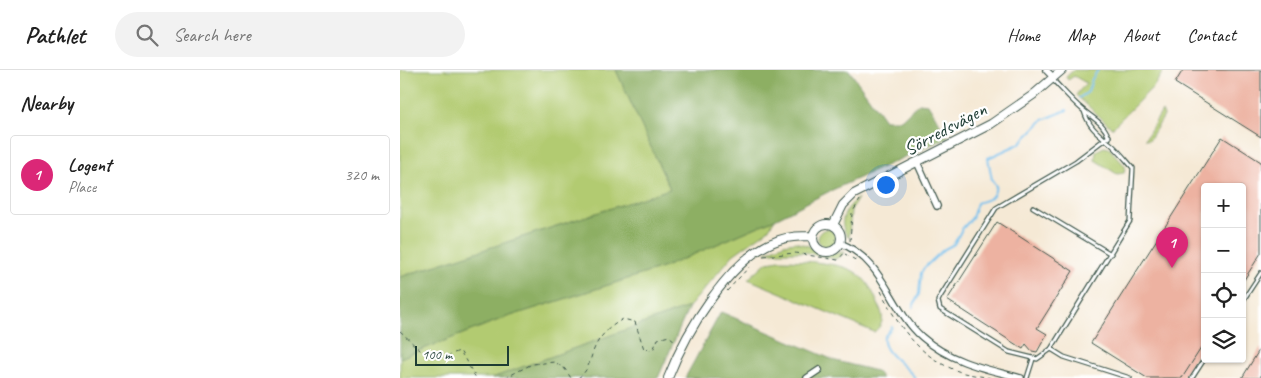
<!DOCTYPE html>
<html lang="en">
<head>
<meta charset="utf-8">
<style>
  :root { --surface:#fff; --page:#f2f2f2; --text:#222; --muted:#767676; --line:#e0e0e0; --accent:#db2777 }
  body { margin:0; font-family:Caveat,sans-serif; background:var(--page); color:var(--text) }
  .controls { position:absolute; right:15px; bottom:15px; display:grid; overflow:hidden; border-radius:5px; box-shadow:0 1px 4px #0004 }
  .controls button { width:45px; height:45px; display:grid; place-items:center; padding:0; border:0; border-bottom:1px solid var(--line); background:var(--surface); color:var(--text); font:25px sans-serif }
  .scale { position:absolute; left:15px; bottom:12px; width:94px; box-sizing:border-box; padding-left:5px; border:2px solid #1f3d34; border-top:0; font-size:14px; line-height:18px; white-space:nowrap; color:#1f3d34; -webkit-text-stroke:4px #fff; paint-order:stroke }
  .you { position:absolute; left:485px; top:114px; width:18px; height:18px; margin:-12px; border:4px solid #fff; border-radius:50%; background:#1a73e8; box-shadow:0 0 0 8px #1a73e833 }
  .badge { display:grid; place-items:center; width:32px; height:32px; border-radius:50%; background:var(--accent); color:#fff; font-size:16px; font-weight:700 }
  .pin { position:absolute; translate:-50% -41px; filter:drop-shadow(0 1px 2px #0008) }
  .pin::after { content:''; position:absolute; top:26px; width:18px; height:15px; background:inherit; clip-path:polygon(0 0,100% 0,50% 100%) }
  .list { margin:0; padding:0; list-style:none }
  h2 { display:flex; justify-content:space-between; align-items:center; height:65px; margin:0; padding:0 20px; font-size:21px }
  h2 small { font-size:16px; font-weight:400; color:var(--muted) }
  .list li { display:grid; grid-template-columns:32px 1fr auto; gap:15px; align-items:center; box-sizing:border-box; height:80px; margin:0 10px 10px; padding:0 10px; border:1px solid var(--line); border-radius:5px }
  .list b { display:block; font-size:19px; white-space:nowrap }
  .list p { margin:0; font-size:16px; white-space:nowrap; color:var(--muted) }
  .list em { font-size:16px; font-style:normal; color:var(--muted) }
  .icon { flex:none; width:28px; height:28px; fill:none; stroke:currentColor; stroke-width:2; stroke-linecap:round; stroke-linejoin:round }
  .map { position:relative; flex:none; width:861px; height:308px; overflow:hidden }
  header { display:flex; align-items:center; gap:30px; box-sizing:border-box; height:70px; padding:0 25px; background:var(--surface); border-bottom:1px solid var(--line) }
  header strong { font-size:24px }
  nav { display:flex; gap:28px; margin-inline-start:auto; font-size:18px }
  .search { width:350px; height:45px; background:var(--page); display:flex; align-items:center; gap:12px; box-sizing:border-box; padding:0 18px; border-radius:28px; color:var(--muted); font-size:19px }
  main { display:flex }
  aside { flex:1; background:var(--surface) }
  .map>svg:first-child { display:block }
</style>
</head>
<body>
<header>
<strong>Pathlet</strong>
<div class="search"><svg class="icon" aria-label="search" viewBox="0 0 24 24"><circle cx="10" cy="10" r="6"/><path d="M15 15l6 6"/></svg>Search here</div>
<nav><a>Home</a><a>Map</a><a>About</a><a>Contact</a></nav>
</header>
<main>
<aside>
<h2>Nearby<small></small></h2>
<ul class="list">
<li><span class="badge">1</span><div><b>Logent</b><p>Place</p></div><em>320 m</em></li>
</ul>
</aside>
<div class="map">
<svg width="861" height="308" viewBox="0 0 861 308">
  <rect width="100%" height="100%" fill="#fff"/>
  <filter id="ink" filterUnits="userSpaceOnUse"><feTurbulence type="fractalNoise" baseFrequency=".02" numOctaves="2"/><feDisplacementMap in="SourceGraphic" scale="10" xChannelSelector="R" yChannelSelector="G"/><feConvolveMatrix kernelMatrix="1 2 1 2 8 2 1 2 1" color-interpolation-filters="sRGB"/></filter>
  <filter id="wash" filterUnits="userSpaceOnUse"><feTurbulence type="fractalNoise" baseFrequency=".0096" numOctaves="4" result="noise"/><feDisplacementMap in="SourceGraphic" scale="20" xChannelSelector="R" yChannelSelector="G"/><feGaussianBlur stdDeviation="1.12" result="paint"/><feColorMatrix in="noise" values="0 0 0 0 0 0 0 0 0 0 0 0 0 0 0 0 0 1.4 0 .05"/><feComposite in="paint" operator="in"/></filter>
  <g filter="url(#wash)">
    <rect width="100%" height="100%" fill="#f5e9d5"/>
    <!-- green -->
    <path fill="#b2cb71" stroke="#688452" d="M0,0h216l54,119 -270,88z
      M674,0h90l-10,16 -42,42 -36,-33 10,-12 -12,-7 -6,4 -2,-3z
      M762,41l2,5 -13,21 -2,3 -4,-1z
      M704,77l5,1 16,18 -1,7 -7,1 -22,-14 1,-9z
      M458,128l-7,12 -2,28c-13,-15 -4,-29 9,-40z
      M375,149l-7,11 -35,25 -44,52 -197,71h-92v-20l104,-40 158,-50z
      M418 168a9 9 0 1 1 18 0a9 9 0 1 1-18 0Z
      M395,172l14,4 13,9 22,-3 -4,5 -5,2 -31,-7h-38l18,-8z
      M380,190c15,0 28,1 42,3 33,4 44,11 57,43 5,11 5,18 -5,26l-126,-53 19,-17z"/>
    <!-- forest -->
    <path fill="#8daf63" stroke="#56764c" d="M216,0h233l36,50h16l18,-17 9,1 20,33 -120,55 -53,27 -113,49 -158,50 -104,40v-81l270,-88z
      M289,237l-31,71h-166z
      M321,242l115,49 40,10 6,7h-197z"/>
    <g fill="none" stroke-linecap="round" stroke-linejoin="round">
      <!-- stream -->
      <path stroke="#74c0ee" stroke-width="2" d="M679,28l9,-6 4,-13 6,-9
        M513,237l6,-13 2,-21 3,-5 19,-18 11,-6 8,-15 10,-11 5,-15c10,-4 17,-3 19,-17l-4,-6 -4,-22 31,-14 24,-24 24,-10
        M492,257l-8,10c-3,16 22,28 31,41"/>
    </g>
    <g id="blocks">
      <!-- building -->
      <path fill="#edb2a1" d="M783,0h78v67l-86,-54z
        M822,67l39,25v91l-19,30v-96h-37v155l-23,36h-35l-56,-35z
        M597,152l76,49 -36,57 10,6 -10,18 -5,-1 -6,-7 -3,5 -76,-49z
        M861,277v31h-19z"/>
    </g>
  </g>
  <g filter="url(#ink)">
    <use href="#blocks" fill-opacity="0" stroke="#3f574c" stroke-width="1"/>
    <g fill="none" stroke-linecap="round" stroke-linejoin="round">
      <!-- service casing -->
      <g stroke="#3f574c" stroke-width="5.5">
        <path id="service" d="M652,9c10,10 20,22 31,31 11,9 21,13 26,28
          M684,41c5,17 15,23 27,33 8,7 15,16 22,24l-3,53 -79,128 -14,10 -28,-7 -69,-43 -2,-8 2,-4 56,-89 80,-47 33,-25
          M633,137l78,47
          M842,232l19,-29
          M651,279l13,8 66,21
          M627,308l6,-19
          M792,308l13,-20"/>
      </g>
      <!-- minor casing -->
      <g stroke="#3f574c" stroke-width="8">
        <path id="minor" d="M646,0l8,8
          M517,92l20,44
          M440,173c44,17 50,66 82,94 28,25 64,32 99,41
          M407,308l12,-8"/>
      </g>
      <!-- tertiary casing -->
      <g stroke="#3f574c" stroke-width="10">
        <path id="tertiary" d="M413 168a14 14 0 1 1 28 0a14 14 0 1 1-28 0Z
          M433,155l10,-20 11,-11 137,-70 42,-29 29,-25
          M268,308c18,-46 62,-122 111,-138 11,-4 22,-4 34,-4"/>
      </g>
      <!-- path -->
      <path stroke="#3f574c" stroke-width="1" stroke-dasharray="4 4" stroke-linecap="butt" d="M450,171l2,-28 8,-13
        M445,184l12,7
        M363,186l32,-3 43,7 8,-9
        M327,221l23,-25
        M481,221c17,37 42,70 83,82 8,2 17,3 26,5
        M0,261c13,11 23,28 42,26 7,0 12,-5 18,-6l16,27
        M105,308l27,-14 23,-2 10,7 6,9
        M178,308c12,-8 11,-18 17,-31 6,-13 16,-21 28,-28l12,3 9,27 9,1 5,-11 11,-3 7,6"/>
      <!-- service -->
      <use href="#service" stroke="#fff" stroke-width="3"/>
      <!-- minor -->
      <use href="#minor" stroke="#fff" stroke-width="5.5"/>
      <!-- tertiary -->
      <use href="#tertiary" stroke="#fff" stroke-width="8"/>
    </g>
  </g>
  <g text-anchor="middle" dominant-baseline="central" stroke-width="4.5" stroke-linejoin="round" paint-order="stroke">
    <!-- street labels -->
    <g font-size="20" fill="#1f3d34" stroke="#fff">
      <text transform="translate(545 59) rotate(-28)">Sörredsvägen</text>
    </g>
  </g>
</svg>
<div class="controls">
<button>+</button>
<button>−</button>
<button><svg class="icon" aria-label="locate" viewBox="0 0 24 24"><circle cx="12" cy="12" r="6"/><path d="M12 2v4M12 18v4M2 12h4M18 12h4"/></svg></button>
<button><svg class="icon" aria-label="layers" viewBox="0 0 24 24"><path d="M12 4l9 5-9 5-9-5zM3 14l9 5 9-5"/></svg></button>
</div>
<div class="scale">100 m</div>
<div class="you"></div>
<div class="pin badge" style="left:772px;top:198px">1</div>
</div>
</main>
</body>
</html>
